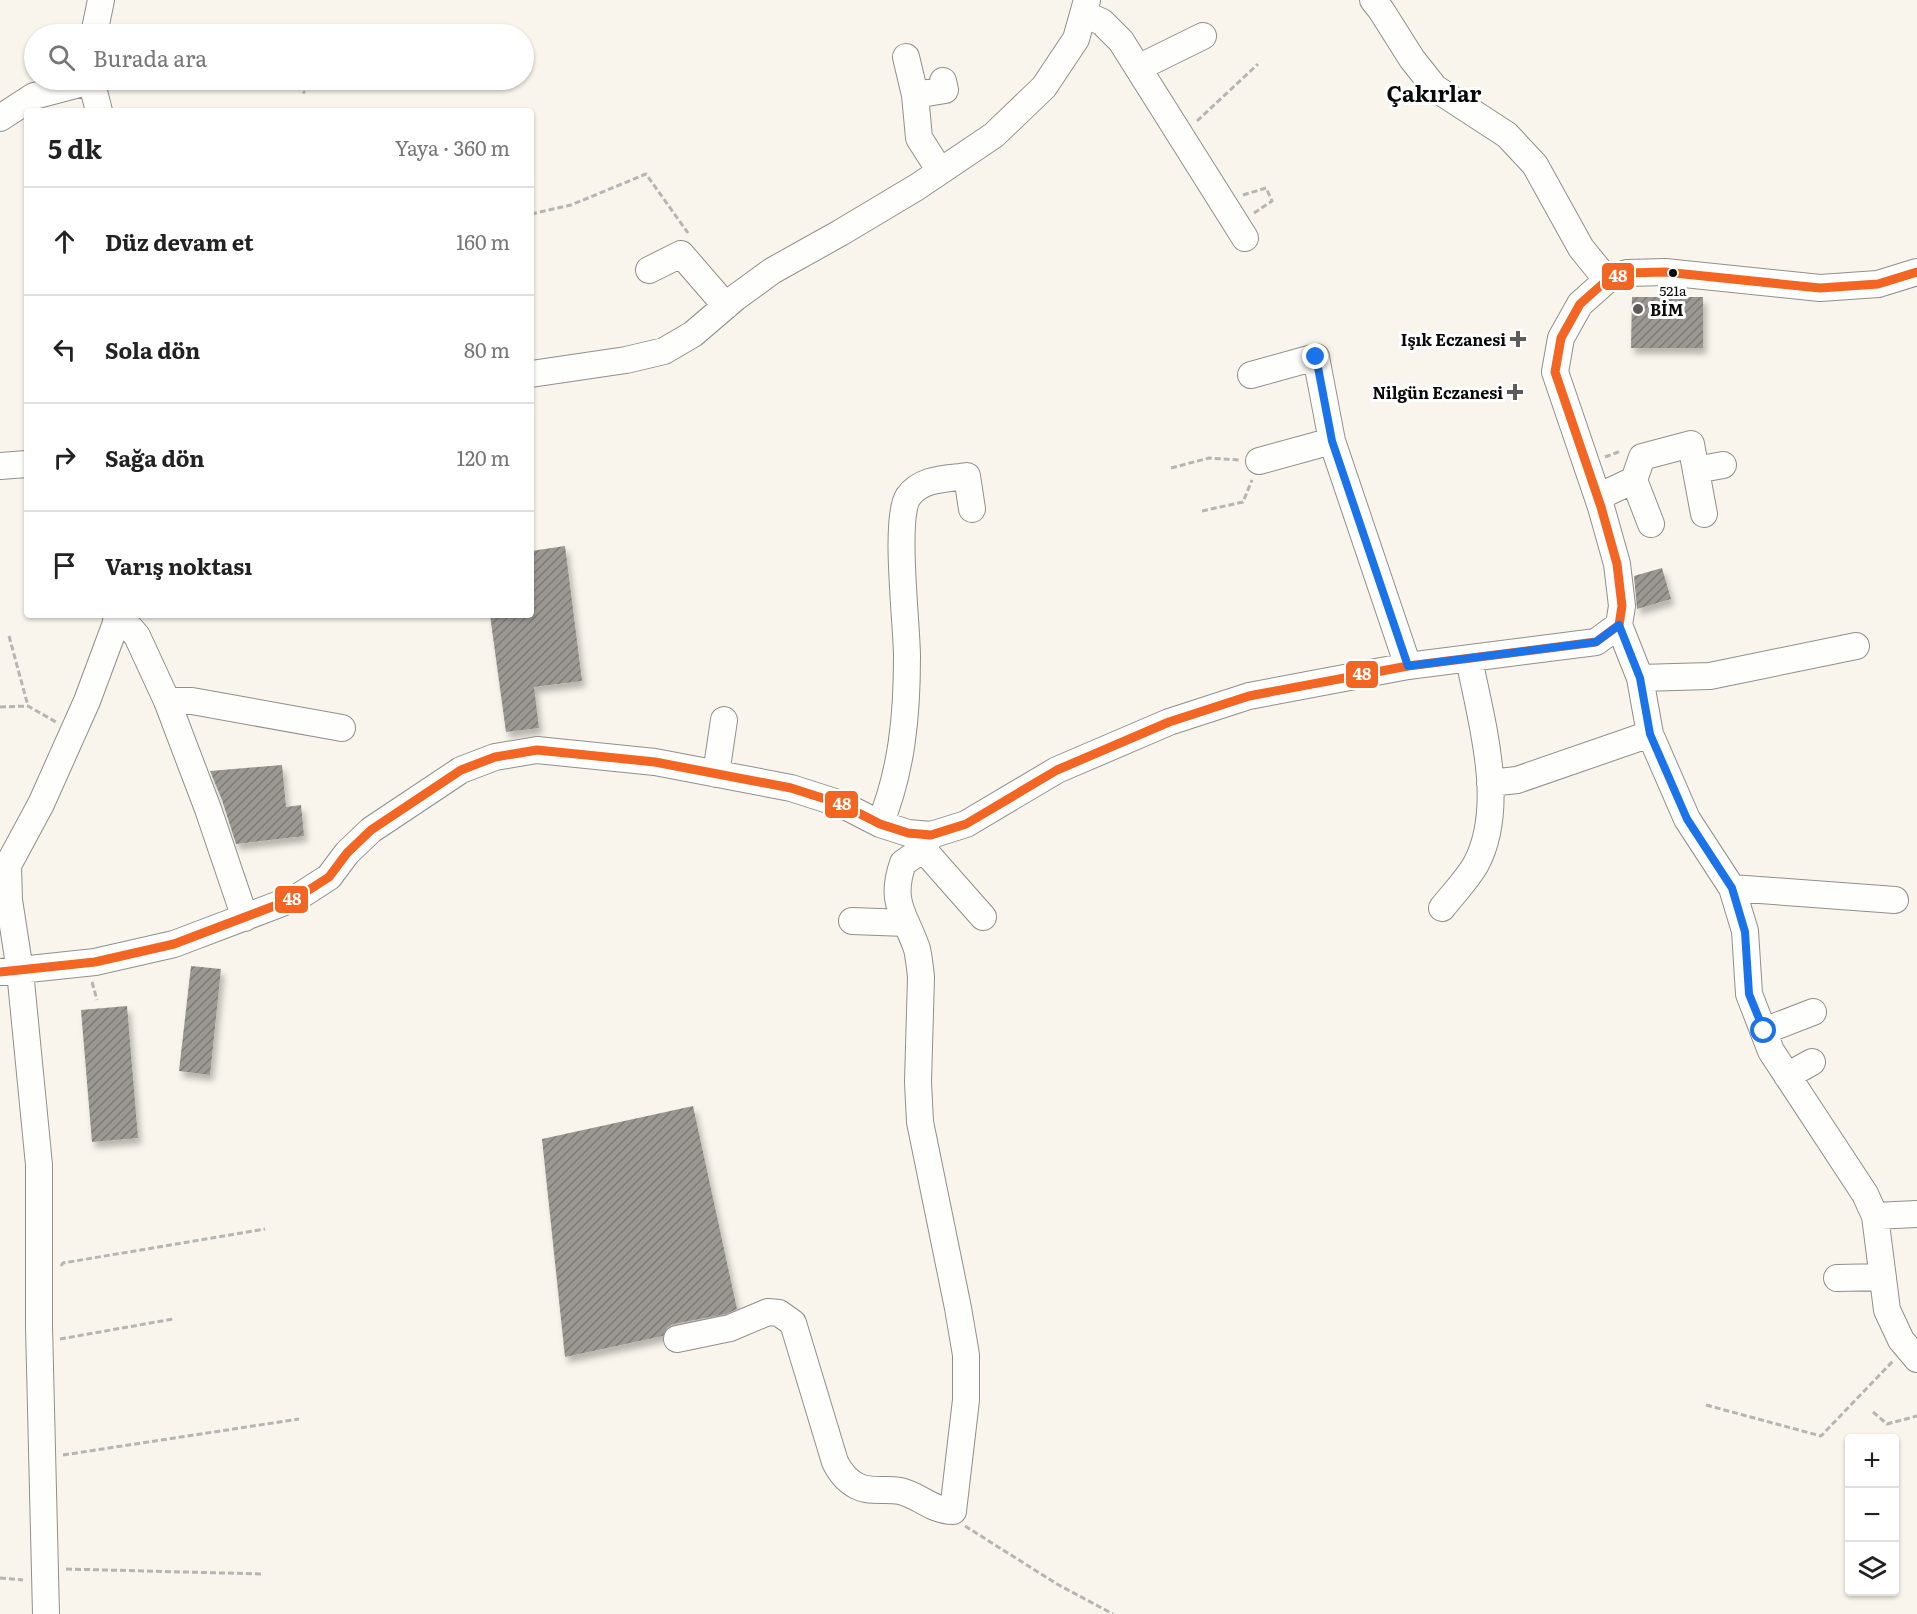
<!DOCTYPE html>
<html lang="tr">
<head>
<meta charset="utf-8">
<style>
  :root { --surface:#fff; --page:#f6f6f6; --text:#222; --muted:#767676; --line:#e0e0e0 }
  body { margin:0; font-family:Literata,serif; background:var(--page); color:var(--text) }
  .controls { position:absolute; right:18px; bottom:18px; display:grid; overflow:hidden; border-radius:6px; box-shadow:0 2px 4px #0004 }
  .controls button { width:54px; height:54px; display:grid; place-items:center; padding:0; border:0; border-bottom:2px solid var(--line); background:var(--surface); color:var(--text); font:30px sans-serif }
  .stop { position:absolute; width:18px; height:18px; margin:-14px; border:4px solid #1a73e8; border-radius:50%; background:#fff }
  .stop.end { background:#1a73e8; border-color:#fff; box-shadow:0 2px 6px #0008 }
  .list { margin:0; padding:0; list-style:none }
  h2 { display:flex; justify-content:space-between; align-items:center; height:78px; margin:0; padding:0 24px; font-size:26px }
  h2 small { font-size:20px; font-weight:400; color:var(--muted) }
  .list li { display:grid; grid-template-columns:39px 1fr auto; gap:18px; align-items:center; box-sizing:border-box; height:108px; padding:0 24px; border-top:2px solid var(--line) }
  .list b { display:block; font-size:22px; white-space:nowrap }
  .list em { font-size:20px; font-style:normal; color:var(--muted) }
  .icon { flex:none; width:33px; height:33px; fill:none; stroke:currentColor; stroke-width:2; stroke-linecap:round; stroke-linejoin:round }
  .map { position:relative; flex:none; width:1917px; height:1614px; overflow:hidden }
  .search { position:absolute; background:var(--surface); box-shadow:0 2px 4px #0004; left:24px; top:24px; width:510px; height:66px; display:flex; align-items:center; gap:15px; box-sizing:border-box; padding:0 21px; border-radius:33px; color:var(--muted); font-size:22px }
  .panel { position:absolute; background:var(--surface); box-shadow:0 2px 4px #0004; left:24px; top:108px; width:510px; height:510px; border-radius:6px }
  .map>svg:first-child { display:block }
</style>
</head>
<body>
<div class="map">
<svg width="1917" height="1614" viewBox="0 0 1917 1614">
  <defs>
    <pattern id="building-hatch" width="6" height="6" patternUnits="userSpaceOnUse" patternTransform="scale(1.5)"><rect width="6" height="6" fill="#9b9893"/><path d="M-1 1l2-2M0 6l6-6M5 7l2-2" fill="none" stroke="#7d7a76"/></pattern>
    <filter id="shadow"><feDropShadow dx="3.5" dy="6" stdDeviation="3" flood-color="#0004"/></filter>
  </defs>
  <rect width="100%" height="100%" fill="#f9f5ec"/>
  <!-- building -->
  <path fill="url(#building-hatch)" filter="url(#shadow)" d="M1632,297h71v51h-72z
    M565,546l17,135 -48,6 5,41 -33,4 -16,-117h41v-64z
    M1662,568l9,31 -34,10 -3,-33z
    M282,765l4,42 15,-2 3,31 -68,8 -14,-44 -12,-29z
    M191,966l30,3 -11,106 -31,-4z
    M127,1006l11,132 -46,4 -11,-132z
    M693,1106l44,203 -11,5 -53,10 -6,4 -4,8 -98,21 -23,-218z"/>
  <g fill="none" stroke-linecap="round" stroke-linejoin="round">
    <!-- minor casing -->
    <g stroke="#918f8b" stroke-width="28">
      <path id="minor" d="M1373,0l8,10 31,49 23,29 72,47 28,30 46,83 26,32
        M1084,14l18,8 19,19 124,197
        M94,34l7,-34
        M906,57l9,38
        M1138,68l65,-32
        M91,80l8,31
        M0,118l34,-22 57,-15
        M940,171l-21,-33 -4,-43 30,-5 -2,-9
        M649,270l32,-16 45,52
        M531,374l95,-14 38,-9 29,-17 42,-36 37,-27 68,-38 77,-46 77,-52 50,-48 32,-48 11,-39
        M1251,375l65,-18 16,84 76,225
        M1259,461l73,-20
        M0,466l27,-2
        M1696,470l27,-5
        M1634,480l8,-23 49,-13 13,70
        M1598,497l36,-17 17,44
        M116,621l15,8 6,7 30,65 41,108 37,109
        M1619,625l21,53 10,56 37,85 45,69 13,43 4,63 22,57 94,143 10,22 12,94 14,30 16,19
        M1640,678l70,-2 146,-30
        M167,701h25l150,27
        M716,774l8,-54
        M1490,783l27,-3 133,-46
        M880,824c22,-54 27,-109 27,-167 0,-32 -13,-137 1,-160 13,-19 38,-18 59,-21l5,33
        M923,849l60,68
        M8,866l1,34 11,71 19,194v161l7,288
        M0,880l41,-76 46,-103 32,-86
        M1732,888l163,12
        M1442,908c11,-14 25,-28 34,-44 31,-58 5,-144 -7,-205
        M852,921l54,2
        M0,972l95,-10 79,-18 124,-47 31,-20 18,-24 24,-23 90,-60 34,-13 42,-7 118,12 136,26 50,16 39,20 28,9 23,2 35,-11 91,-54 112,-48 80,-26 159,-30 188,-24 23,-17 3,-19 -5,-42 -16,-57 -46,-135 6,-34 19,-34 27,-24 20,-7 38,-1 155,16 58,-4 39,-12
        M1764,1031l49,-19
        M1787,1076l25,-14
        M1875,1216l42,-2
        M1837,1278l46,-1
        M677,1339l53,-11 38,-16 11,1 14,10 42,139c5,10 12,19 22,24 13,7 29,2 43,5 19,4 32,20 53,20l13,-111v-45l-8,-47 -38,-186 -2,-40 3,-105c-1,-10 -2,-19 -4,-28 -12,-35 -28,-46 -14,-86l20,-14 8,-14"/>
    </g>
    <!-- path -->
    <path stroke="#b6b5b4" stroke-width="3" stroke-dasharray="6 3" stroke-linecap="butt" d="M289,80l16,13
      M1197,121l61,-57
      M1243,195l23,-7 6,13 -18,12
      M531,214l40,-9 75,-31 42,59
      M1605,457l16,-6
      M1171,468l38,-10 30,2
      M1202,511l41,-9 9,-22
      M9,636l19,70
      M0,707l28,-1 28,16
      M92,982l5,18
      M61,1266l2,-3 202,-34
      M60,1339l113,-20
      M1706,1405l115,31 72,-75
      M1873,1412l14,12 30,-8
      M63,1455l236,-36
      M965,1526l92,58 56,30
      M66,1569l197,5
      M0,1578l23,2"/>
    <!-- minor -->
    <use href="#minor" stroke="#fefefc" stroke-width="26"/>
    <!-- bus-1 casing -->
    <g stroke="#fff" stroke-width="14">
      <path id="bus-1" d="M0,972l95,-10 79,-18 124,-47 31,-20 18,-24 24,-23 90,-60 34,-13 42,-7 118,12 136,26 50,16 39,20 28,9 23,2 35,-11 91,-54 112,-48 80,-26 159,-30 188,-24 23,-17 3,-19 -5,-42 -16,-57 -46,-135 6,-34 19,-34 27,-24 20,-7 38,-1 155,16 58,-4 39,-12"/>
    </g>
    <!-- bus-1 -->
    <use href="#bus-1" stroke="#f26522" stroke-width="9"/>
  </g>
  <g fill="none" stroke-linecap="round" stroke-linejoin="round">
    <!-- route -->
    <path stroke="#1a73e8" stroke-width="8" d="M1316,357l16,84 76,225 188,-24 23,-17 21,53 10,56 37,85 45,69 13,44 4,62 15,37"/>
  </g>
  <!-- markers -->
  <circle fill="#090909" stroke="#fff" stroke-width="2" cx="1673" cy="273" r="5"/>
  <g fill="#5d5c58" stroke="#fff" stroke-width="2">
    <circle cx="1638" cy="309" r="6"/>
    <path d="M1515 330h6v6h6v6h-6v6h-6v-6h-6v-6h6z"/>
    <path d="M1512 383h6v6h6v6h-6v6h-6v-6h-6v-6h6z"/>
  </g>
  <g text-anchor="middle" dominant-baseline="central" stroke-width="6" stroke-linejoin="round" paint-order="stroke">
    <!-- bus labels -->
    <g font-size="14" fill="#090909" stroke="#fff">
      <text x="1673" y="290">521a</text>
    </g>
    <!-- poi labels -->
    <g font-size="16" font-weight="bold" fill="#090909" stroke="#fff" text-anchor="end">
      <text x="1650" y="309" text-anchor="start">BİM</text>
      <text x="1506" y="339">Işık Eczanesi</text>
      <text x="1503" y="392">Nilgün Eczanesi</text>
    </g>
    <!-- district labels -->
    <g font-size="22" font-weight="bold" fill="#090909" stroke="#fff">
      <text x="1434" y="92">Çakırlar</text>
    </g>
  </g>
  <g stroke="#fff" stroke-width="2">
    <rect x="1601" y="262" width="34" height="29" rx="6" fill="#f26522"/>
    <rect x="1345" y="660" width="34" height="29" rx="6" fill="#f26522"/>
    <rect x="824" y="790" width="35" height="29" rx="6" fill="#f26522"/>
    <rect x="274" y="885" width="35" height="29" rx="6" fill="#f26522"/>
  </g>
  <g font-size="16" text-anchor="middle" font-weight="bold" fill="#fff">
    <text x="1618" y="282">48</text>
    <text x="1362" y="680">48</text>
    <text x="842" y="810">48</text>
    <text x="292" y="905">48</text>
  </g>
</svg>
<div class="controls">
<button>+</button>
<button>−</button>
<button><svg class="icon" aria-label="layers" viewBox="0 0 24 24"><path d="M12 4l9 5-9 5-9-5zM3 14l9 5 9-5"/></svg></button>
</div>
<div class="stop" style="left:1764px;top:1031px"></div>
<div class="stop end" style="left:1316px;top:357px"></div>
<div class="search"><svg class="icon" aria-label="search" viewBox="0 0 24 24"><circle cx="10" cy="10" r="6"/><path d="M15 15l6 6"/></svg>Burada ara</div>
<section class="panel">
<h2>5 dk<small>Yaya · 360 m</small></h2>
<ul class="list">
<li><svg class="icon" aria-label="ahead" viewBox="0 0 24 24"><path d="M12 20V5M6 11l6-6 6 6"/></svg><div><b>Düz devam et</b></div><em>160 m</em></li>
<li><svg class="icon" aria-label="left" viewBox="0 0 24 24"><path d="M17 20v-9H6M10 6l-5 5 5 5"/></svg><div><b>Sola dön</b></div><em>80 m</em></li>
<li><svg class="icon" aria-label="right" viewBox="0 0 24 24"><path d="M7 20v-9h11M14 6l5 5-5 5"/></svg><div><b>Sağa dön</b></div><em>120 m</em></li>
<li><svg class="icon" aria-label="arrive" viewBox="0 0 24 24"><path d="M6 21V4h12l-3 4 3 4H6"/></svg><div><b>Varış noktası</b></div></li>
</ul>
</section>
</div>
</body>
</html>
